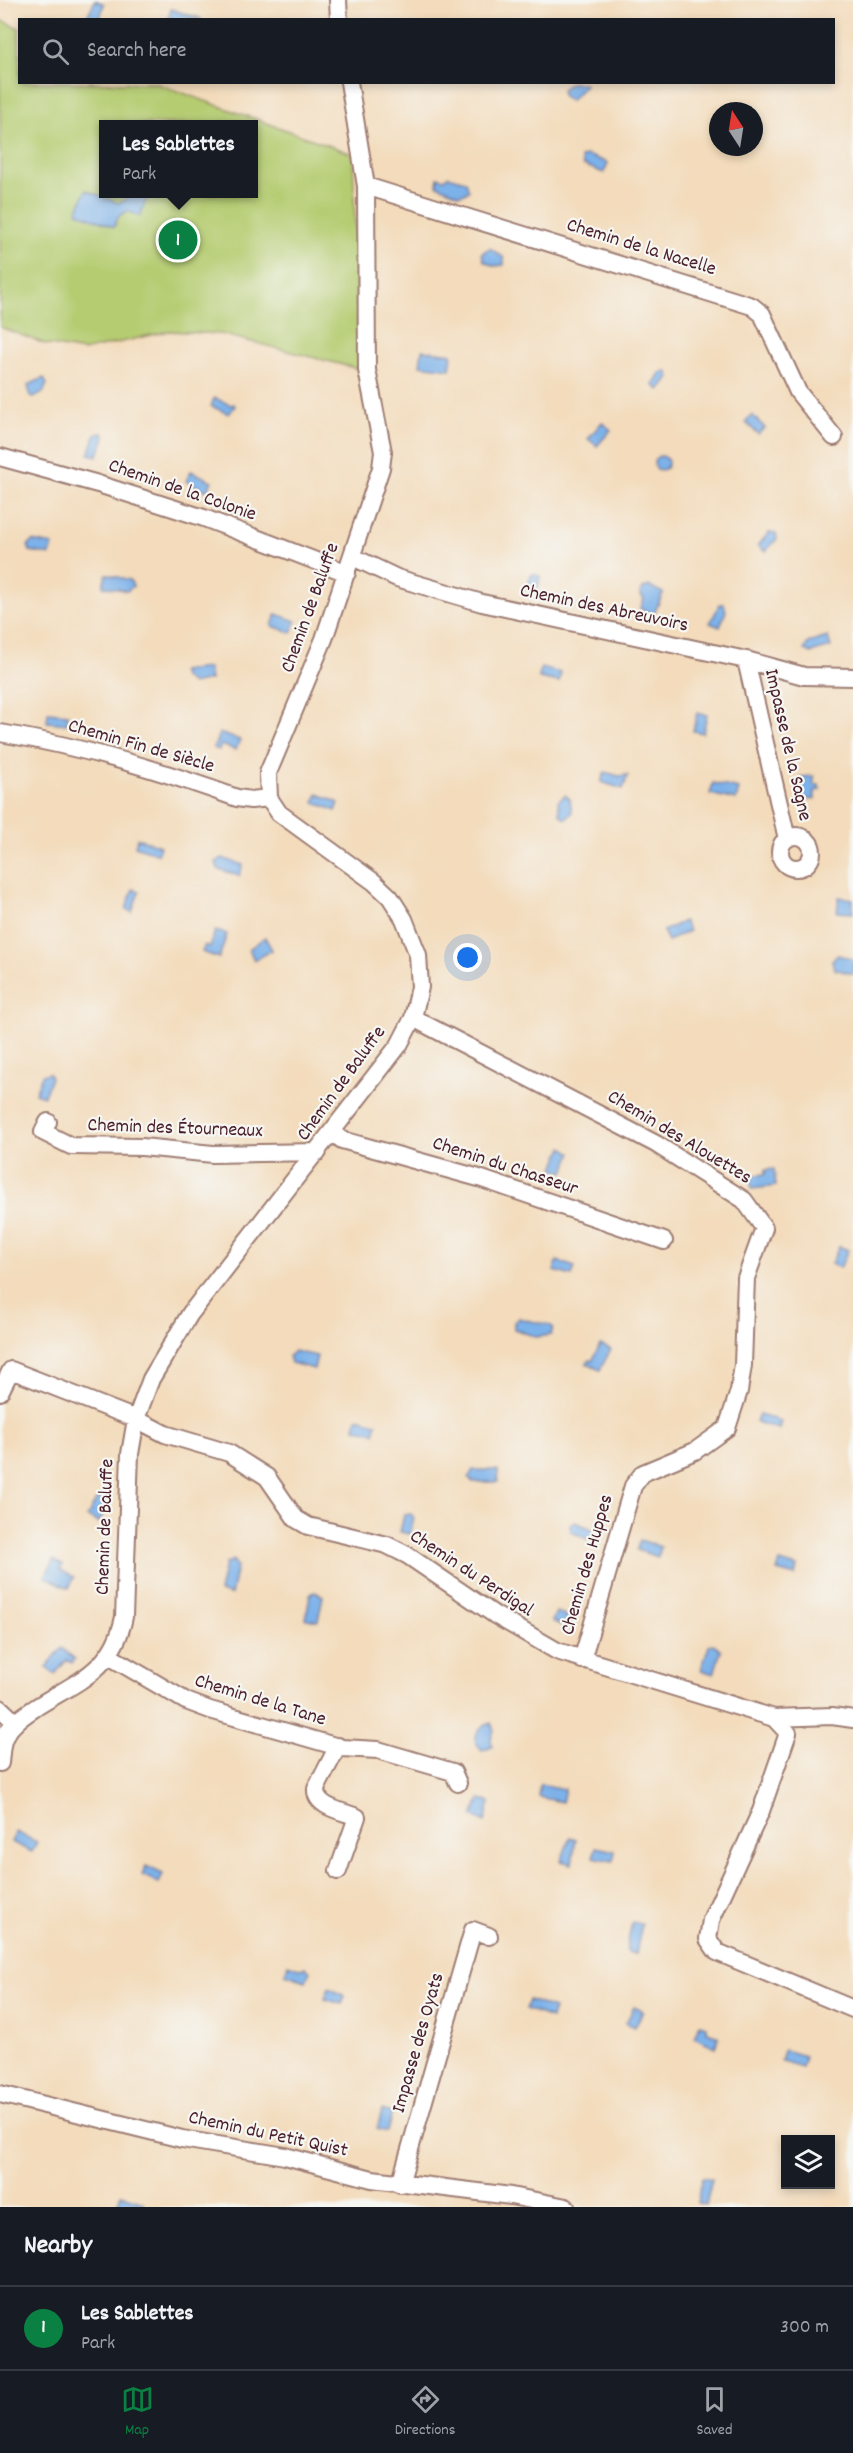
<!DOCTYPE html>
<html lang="en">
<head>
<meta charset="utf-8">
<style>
  :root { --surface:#171b24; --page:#20242c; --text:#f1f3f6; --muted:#9ea1a6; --line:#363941; --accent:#0b8043 }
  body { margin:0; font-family:Dekko,sans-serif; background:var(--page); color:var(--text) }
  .controls { position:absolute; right:18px; bottom:18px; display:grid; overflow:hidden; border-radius:0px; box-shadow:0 3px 9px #0003 }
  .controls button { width:54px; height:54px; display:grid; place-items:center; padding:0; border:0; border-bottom:2px solid var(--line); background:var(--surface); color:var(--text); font:30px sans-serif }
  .compass { position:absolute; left:709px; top:102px; width:54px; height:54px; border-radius:50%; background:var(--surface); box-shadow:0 3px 9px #0003; rotate:348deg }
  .you { position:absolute; left:468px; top:958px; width:21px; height:21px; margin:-15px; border:4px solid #fff; border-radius:50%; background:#1a73e8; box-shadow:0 0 0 9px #1a73e833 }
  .badge { display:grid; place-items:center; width:39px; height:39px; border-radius:50%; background:var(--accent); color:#fff; font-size:20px; font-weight:700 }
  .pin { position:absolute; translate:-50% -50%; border:3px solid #fff; box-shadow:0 2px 6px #0006 }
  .popup { position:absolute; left:99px; top:120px; width:159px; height:78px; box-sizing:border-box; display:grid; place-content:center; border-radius:0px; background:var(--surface); filter:drop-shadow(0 2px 4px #0005); font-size:20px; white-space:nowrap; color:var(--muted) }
  .popup b { font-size:22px; color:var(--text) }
  .popup::after { content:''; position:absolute; left:50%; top:100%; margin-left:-12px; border:12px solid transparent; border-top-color:var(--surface) }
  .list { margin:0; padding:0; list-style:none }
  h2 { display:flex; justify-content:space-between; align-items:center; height:78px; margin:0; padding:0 24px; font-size:26px }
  h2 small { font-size:20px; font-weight:400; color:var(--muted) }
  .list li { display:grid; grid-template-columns:39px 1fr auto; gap:18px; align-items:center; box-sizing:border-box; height:84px; padding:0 24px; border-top:2px solid var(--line) }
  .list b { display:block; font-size:22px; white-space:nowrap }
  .list p { margin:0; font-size:20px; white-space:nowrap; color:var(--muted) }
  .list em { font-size:20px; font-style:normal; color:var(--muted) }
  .icon { flex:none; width:33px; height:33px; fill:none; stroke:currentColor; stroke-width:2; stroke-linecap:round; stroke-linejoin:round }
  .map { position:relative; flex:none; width:853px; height:2207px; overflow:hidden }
  .search { position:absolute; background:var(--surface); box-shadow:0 3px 9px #0003; left:18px; right:18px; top:18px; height:66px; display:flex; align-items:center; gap:15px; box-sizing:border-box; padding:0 21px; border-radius:0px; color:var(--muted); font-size:22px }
  .sheet { height:162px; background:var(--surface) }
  nav { display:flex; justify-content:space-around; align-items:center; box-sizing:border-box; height:84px; border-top:2px solid var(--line); background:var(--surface); font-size:16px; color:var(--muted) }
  nav a { display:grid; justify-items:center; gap:3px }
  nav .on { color:var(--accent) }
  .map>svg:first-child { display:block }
</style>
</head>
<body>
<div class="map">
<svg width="853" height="2207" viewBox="0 0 853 2207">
  <rect width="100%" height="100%" fill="#f6f6f2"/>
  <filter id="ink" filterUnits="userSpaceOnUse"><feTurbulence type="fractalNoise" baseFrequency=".0167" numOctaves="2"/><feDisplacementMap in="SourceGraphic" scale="12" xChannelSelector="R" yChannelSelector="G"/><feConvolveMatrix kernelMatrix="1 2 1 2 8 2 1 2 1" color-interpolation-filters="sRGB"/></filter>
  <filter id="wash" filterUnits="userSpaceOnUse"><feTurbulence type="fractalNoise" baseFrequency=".008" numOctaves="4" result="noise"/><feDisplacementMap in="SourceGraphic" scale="24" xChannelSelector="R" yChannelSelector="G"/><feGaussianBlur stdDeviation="1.35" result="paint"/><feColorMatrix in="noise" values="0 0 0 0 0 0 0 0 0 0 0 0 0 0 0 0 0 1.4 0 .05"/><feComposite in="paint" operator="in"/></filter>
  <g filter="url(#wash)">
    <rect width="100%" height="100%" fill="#f3dbbb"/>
    <!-- green -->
    <path fill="#b5cc71" stroke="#80764e" stroke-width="1.5" fill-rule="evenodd" d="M0,20l19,8 1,54 135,1 198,71 6,215 -138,-35 -52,-3 -86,20 -38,-7 -45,-17zM103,124h150v70h-150z"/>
    <!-- water -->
    <path fill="#7bb1e9" stroke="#62688a" stroke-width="1.5" d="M95,0l9,4 -4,15h-14z
      M171,9l31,10h-34z
      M569,83h13l3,2 -15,16 -8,-6v-5z
      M587,155l21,8 -4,10 -21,-8 -2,-7z
      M448,176l18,5 3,10 -9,4 -23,-10 1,-8 6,2z
      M86,190l32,13 7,-2 3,-7 20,1 -8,21 -13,-5 -8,5 -5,11 -37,-15z
      M490,248l14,10v7l-10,1 -10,-5 -2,-8z
      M422,350l30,4 -2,15 -30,-4z
      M667,371l3,6 -11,13 -6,-5 7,-12z
      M44,378l3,6 -4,9 -9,5 -4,-2 -2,-11z
      M214,398l17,7 3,-1 1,2 -6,8 -18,-8z
      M752,415l13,13 -7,6 -13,-12z
      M602,422l9,8 -14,16 -9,-7z
      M103,433l2,5 -8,18 -8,-2 7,-20z
      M654 463a7 7 0 1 1 14 0a7 7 0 1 1-14 0Z
      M191,471l21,10 -5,10 -21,-10z
      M770,532l6,1 1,6 -12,13 -7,-7z
      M32,541l21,4 -3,10 -20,-4 -2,-5z
      M106,574l24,6 3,6 -6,5 -24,-5z
      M531,574l9,2 -3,17 -10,-2z
      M649,586l14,7 -9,21 -14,-5 4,-10 -4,-5 2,-5z
      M720,604h4l2,7 -6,16 -10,-4z
      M276,614l20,7 -4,12 -20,-7z
      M828,637l3,10 -20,6 -7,-3 4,-7z
      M208,668l2,12 -18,4 -9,-7 -2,-6z
      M541,668l20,5 -2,9 -20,-4z
      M48,712l20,2 -1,10 -20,-2z
      M697,713l10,2 -4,18 -10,-2z
      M219,733l21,7 -4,10 -15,-5 -2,5 -5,-2z
      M605,772l14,4 9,-1 -5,14 -22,-7z
      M814,776v9h5l1,5 -5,1v8l-13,1 -1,-23z
      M713,783l26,6 -3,11 -26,-6z
      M318,794l21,9 -3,8 -22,-9z
      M565,795l5,4 2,14 -7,6 -5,-5 -2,-13z
      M137,838l23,8 -2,8 -23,-8z
      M222,858l21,7 -4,11 -21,-7 -2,-7z
      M133,889l6,3 -7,20 -6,-3z
      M839,897l14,2v14l-16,-1z
      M684,921l5,10 -21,10 -5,-10z
      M215,931l12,3 -8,24 -17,-6 3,-7 5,2z
      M265,937l7,13 -18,10 -5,-11z
      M838,955l15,4v15l-19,-5 -2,-9z
      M49,1073l2,5 -7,18 -9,-3 7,-18z
      M563,1147l9,6 -8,19 -10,-4z
      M774,1169l2,17 -24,3 -2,-13 15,-2v-4z
      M839,1246l9,4 -8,18 -9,-4z
      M557,1261l18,6 -3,9 -18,-5z
      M519,1318c12,5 26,3 34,9l-2,8 -15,2 -22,-8v-7z
      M600,1345l11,4 -11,21 -13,-6 2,-4 3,1z
      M294,1351l23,5 -3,13 -23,-6 -2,-7z
      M759,1415l22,6 -2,8 -23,-7z
      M357,1418l20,5 -3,10 -19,-5z
      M473,1470h25v12h-25l-5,-4z
      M101,1498l4,2 2,5 -8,18 -12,-6 9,-17z
      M411,1514l3,4 -4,16 -10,-2 4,-17z
      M575,1522l20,8 -5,10 -19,-8 -1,-7z
      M640,1540l21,7 -3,10 -21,-7z
      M53,1560l10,5 -3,5 14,7 -5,11 -24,-11z
      M233,1560l4,6 -6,29 -12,-3 6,-28z
      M780,1562l17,5 -2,9 -18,-5z
      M315,1592l8,4 -5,25 -12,-2 4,-25z
      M575,1603l5,3 -10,23 -18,-8 4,-9 13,6z
      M714,1644l7,6 -7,24 -13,-4 8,-24z
      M62,1648l13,11 -3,4 -5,-3 -12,14 -9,-7z
      M491,1723l3,7 -3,8 1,9 -10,4 -6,-8c-1,-13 5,-16 15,-20z
      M540,1784l25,5 -3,13 -24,-5z
      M480,1799l10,3 -5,20 -12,-6z
      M16,1832l21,10 -5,10 -21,-10z
      M570,1837l6,2 -4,25 -11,-3z
      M596,1847l19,4 -2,10 -20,-4z
      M146,1866l17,8 -4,9 -17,-8z
      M632,1922l10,2 -6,30 -10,-2z
      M288,1964l13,5 4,-2 5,5 -4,9 -21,-7z
      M329,1988l16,8 -3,8 -17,-5z
      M529,2000l25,9 -3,9 -25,-9z
      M634,2007l9,4 -8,16 -9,-4z
      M700,2024l6,2v5l13,6 -4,10 -21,-10z
      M784,2050l21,6 -3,11 -21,-6z
      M382,2110l10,3 -5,19 -10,-3z
      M702,2177l10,2 -6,26 -9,-2z
      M121,2194l22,8 -2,5 -24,-2z"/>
  </g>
  <g filter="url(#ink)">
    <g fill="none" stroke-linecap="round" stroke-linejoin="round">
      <!-- street casing -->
      <g stroke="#9e7d73" stroke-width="20">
        <path id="street" d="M338,0l1,20
          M366,186l386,120 10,8 36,78 36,45
          M0,457l98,27 106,34 143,55
          M353,557l44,21 85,25 264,57 58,16 49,1
          M746,660l41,179
          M0,733c81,13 160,37 237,65l14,2 18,-2
          M780 852a16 16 0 1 1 32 0a16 16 0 1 1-32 0Z
          M413,1018l243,126 88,56 20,28 -18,50 -3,87 -4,26 -12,37 -32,23 -52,22 -10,13 -51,174
          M48,1122l-5,10 28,14 71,1 71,7 105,-2
          M333,1133l9,7 137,38 185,63
          M0,1392l11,-22 125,49 29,15 64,19 38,24 29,42 12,7 79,19 20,10 88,60 62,36 217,67 14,15 -27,78 -50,109 -3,19 9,13 136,57
          M109,1656l77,45 24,9 132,38 36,2 75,22 5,11
          M0,1708l15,14
          M774,1718l58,-2 21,3
          M338,1746l-22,43c-1,18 26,22 41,28l-19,54
          M0,1763c1,-8 1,-20 5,-27 7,-13 18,-20 30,-28 42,-27 78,-37 89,-91l6,-163 6,-35 15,-40 39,-65 209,-269 14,-27 7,-31 -2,-32 -14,-36 -14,-22 -16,-15 -95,-69 -10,-15 -1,-25 56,-134 57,-171 2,-16 -16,-82 -1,-184 -17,-104
          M0,2094l182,45 103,17 87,23 139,17 55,11
          M400,2184l73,-254 16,6"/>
      </g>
      <!-- street -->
      <use href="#street" stroke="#fff" stroke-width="16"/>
    </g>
  </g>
  <g text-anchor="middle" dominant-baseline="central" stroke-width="4.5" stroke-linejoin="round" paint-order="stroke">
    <!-- street labels -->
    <g font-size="20" fill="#4a1f2b" stroke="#f6f6f2">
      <text transform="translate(641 248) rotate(17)">Chemin de la Nacelle</text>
      <text transform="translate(182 491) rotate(19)">Chemin de la Colonie</text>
      <text transform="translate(311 608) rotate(-70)">Chemin de Baluffe</text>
      <text transform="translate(604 609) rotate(12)">Chemin des Abreuvoirs</text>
      <text transform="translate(787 745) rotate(77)">Impasse de la Sagne</text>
      <text transform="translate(141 747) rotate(16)">Chemin Fin de Siècle</text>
      <text transform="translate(342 1084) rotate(-54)">Chemin de Baluffe</text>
      <text transform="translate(175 1129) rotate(2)">Chemin des Étourneaux</text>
      <text transform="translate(679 1138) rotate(31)">Chemin des Alouettes</text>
      <text transform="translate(505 1167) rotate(18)">Chemin du Chasseur</text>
      <text transform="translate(106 1527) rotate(-88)">Chemin de Baluffe</text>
      <text transform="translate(588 1565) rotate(-74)">Chemin des Huppes</text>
      <text transform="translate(471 1574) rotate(33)">Chemin du Perdigal</text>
      <text transform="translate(260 1701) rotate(17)">Chemin de la Tane</text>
      <text transform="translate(419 2043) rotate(-74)">Impasse des Oyats</text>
      <text transform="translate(268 2135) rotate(12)">Chemin du Petit Quist</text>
    </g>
  </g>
</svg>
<div class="controls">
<button><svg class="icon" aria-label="layers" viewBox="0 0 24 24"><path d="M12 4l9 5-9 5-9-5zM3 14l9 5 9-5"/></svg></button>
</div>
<svg class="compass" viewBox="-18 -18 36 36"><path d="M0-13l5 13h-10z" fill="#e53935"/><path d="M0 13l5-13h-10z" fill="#9ea1a6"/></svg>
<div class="you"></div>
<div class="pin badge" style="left:178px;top:240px">1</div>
<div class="popup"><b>Les Sablettes</b>Park</div>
<div class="search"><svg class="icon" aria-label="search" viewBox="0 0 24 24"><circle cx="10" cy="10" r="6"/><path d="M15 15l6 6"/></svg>Search here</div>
</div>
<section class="sheet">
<h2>Nearby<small></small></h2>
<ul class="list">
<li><span class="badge">1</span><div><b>Les Sablettes</b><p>Park</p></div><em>300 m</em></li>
</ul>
</section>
<nav>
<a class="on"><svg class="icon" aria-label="map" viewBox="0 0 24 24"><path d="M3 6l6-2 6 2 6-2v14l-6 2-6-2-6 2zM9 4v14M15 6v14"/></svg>Map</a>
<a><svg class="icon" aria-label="directions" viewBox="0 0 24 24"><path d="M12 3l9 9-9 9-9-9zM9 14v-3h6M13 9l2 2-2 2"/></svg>Directions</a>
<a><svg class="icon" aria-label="saved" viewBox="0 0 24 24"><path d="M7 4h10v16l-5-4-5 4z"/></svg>Saved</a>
</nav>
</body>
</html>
